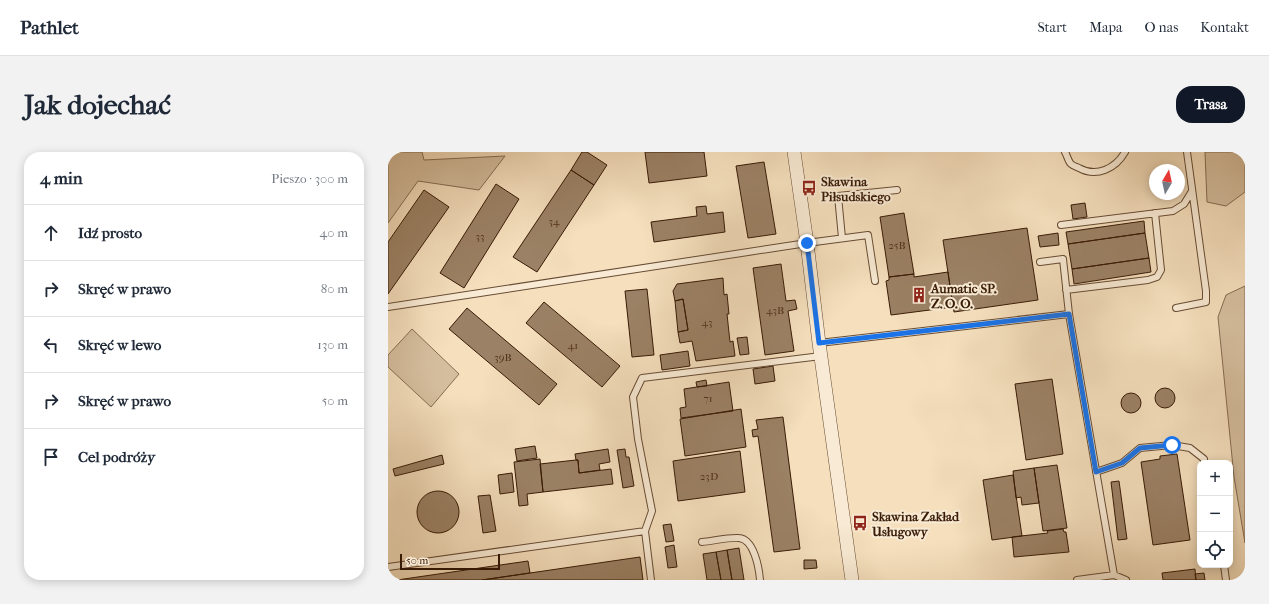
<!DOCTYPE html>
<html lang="pl">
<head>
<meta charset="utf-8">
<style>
  :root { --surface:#fff; --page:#f2f2f3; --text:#1f2937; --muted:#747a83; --line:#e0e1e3; --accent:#111827 }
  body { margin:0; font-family:"IM FELL French Canon",serif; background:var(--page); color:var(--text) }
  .controls { position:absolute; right:12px; bottom:12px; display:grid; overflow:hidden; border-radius:8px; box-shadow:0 2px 10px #0003 }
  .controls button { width:36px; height:36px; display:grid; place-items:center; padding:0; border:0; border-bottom:1px solid var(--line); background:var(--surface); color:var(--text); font:20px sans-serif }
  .compass { position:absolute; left:761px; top:12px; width:36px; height:36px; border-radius:50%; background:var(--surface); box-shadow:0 2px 10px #0003; rotate:9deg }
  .scale { position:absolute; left:12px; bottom:10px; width:100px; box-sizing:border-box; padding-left:4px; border:2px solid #391b06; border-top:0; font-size:11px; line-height:14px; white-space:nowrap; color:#391b06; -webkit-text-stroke:3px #f8ead4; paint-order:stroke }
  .stop { position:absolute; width:12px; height:12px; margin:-9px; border:3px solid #1a73e8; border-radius:50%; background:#fff }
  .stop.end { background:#1a73e8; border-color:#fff; box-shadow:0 1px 4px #0008 }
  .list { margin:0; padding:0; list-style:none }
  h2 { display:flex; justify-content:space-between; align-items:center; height:52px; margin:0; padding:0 16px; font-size:17px }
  h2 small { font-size:13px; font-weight:400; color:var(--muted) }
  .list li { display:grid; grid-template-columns:26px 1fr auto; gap:12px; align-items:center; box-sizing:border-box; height:56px; padding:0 16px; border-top:1px solid var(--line) }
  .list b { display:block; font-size:15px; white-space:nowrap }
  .list em { font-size:13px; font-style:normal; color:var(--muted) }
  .icon { flex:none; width:22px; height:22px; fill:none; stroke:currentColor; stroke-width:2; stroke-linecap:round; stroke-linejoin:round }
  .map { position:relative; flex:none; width:857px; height:428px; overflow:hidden; border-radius:16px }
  header { display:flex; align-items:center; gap:24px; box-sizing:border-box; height:56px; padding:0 20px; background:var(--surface); border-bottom:1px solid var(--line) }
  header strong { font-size:19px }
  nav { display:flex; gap:22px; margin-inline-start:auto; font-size:14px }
  .intro { display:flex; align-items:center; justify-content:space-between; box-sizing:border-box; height:96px; padding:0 24px }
  h1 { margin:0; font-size:28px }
  .button { padding:10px 18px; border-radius:16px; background:var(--accent); color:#fff; font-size:14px; font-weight:700 }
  main { display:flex; gap:24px; padding:0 24px }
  aside { flex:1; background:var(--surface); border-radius:16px; box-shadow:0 2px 10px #0003 }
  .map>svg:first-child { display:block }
</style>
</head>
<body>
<header>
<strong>Pathlet</strong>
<nav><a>Start</a><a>Mapa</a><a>O nas</a><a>Kontakt</a></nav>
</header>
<div class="intro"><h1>Jak dojechać</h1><a class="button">Trasa</a></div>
<main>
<aside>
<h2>4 min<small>Pieszo · 300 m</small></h2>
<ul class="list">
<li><svg class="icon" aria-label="ahead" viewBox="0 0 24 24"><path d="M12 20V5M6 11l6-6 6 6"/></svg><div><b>Idź prosto</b></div><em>40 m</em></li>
<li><svg class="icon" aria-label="right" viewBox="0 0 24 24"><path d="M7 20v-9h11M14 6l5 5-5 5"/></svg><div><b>Skręć w prawo</b></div><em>80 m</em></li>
<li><svg class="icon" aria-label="left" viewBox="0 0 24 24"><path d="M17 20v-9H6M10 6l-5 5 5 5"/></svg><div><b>Skręć w lewo</b></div><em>130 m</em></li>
<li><svg class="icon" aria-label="right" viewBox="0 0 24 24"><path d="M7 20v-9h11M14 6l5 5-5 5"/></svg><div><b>Skręć w prawo</b></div><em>50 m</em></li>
<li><svg class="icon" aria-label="arrive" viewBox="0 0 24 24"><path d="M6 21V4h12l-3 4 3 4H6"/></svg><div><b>Cel podróży</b></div></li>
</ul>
</aside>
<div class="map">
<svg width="857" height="428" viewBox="0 0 857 428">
  <rect width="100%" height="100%" fill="#f5dfbd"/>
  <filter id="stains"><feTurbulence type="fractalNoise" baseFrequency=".005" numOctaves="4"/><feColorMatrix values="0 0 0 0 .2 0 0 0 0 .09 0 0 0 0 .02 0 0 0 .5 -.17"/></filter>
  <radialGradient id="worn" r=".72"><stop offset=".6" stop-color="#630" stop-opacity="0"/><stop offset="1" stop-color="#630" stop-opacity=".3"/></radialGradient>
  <!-- green -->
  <path fill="#d5be9e" stroke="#876c52" d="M0,0h34l2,8 81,-4 -26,34 -61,-9 -30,42z
    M817,0h40v40l-19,14 -19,-4z
    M857,134v257l-11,-66 -16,-160 8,-22z
    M24,177l47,45 -28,33 -43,-40v-12z"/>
  <!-- building -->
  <path fill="#9b8165" stroke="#391b06" d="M194,0h5l20,13 -13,20 -23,-15z
    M257,0h59l3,24 -58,7z
    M376,10l12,72 -28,4 -12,-72z
    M183,18l23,15 -57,87 -24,-15z
    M108,32l23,15 -55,89 -24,-15z
    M36,38l25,17 -61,87v-52z
    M697,51l2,14 -14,2 -2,-14z
    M318,54l1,8 16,-2 2,20 -71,10 -3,-20 46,-6 -1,-9z
    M516,61l10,61 -25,3 -9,-60z
    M756,69l1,12 -77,11 -2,-12z
    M639,76l11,72 -84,12 -11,-72z
    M670,81l1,12 -19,2 -2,-11z
    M757,81l4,25 -77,11 -4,-25z
    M761,106l2,14 -77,12 -2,-15z
    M393,112l5,37 9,-1 2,9 -9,2 6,40 -29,4 -12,-87z
    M560,120l5,35 -62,8 -5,-34 3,-1v-3l25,-3v3z
    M335,126l1,17 3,-1 2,20h-2l3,28 3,-1 2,15 -39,5 -4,-20 -12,2 -2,-11 10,-2 -5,-31 -8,2 -2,-10 4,-7z
    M259,137l7,66 -22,2 -7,-66z
    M295,147l5,31 -10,2 -3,-31z
    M156,150l76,64 -18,21 -76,-64z
    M79,156l90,76 -18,21 -90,-76z
    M359,185l2,17 -9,1 -3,-17z
    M300,199l2,15 -28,4 -2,-15z
    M385,214l2,15 -20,3 -2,-15z
    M664,227l11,75 -37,6 -11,-76z
    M318,228l1,6 -10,1 -1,-5z
    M341,230l4,29 -52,7 -1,-10 6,-1 -2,-18z
    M767 246a10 10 0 1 1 20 0a10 10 0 1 1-20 0Z
    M733 251a10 10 0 1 1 20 0a10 10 0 1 1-20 0Z
    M353,257l5,38 -61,9 -5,-37z
    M395,265l17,132 -26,3 -16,-116 -5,1 -1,-7 6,-1 -2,-9z
    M147,294l2,12 -20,3 -2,-12z
    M220,297l2,13 -11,2 1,6 -21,3 -1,-13h-2l-1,-6z
    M237,297l1,8h3l5,29 -11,2 -6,-38z
    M352,299l5,41 -67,9 -5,-40z
    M789,302l13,86 -37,5 -12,-83 19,-3v-3z
    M54,303l2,9 -49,12 -2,-7z
    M152,307l3,33 -16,2 1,11 -9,1 -5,-44z
    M188,308h2l1,13 32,-4 2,15 -70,8 -3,-28z
    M669,313l10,63 -24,3 -9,-63z
    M646,316l5,35 -17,2 -1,-8 -5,1 -3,-27z
    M124,321l2,19 -14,2 -2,-19z
    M625,323l9,61 -30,4 -9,-60z
    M731,329l8,58 -9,1 -7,-58z
    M29 360a21 21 0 1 1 42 0a21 21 0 1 1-42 0Z
    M102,343l6,36 -13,2 -5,-37z
    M283,372l3,17 -8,1 -3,-17z
    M675,377l1,3h2l3,20 -55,5 -2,-20 36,-4 -1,-2z
    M286,393l3,22 -9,1 -3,-21z
    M351,396l5,32h-12l-5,-30z
    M339,398l5,30h-11l-5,-28z
    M328,400l5,28h-14l-4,-26z
    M252,405l3,23h-161l48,-7z
    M416,408h12l1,8 -13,1z
    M140,409l2,12 -48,7h-85z
    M807,417l1,11h-33l-1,-7z
    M816,421l1,7h-9l-1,-6z"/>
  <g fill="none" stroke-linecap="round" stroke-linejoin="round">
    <!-- service casing -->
    <g stroke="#684c34" stroke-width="8">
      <path id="service" d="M677,0c2,3 3,9 6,12 2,2 6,3 8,4 18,10 37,0 46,-16
        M673,73l112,-14 11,-7 8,-13
        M454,86l-4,-42 59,-6
        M652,110l23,-3 6,55
        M678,138l82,-10 9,-3 4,-7 -6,-57
        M0,155l419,-64 61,-8 7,46
        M788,156l30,-6v-11l-19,-139
        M431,191l250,-29 45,261 -37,5
        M708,320l26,-9 18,-15 32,-3 18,3 14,11v4
        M257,379l7,-20 -14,-72 -5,-42 9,-19 179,-22
        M314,390c11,-1 27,-5 37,-4 15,1 20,30 21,42
        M836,413l2,15
        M0,415l257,-36 6,49
        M726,423l12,5"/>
    </g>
    <!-- minor casing -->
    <g stroke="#684c34" stroke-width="14">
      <path id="minor" d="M406,0l13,91 12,100 33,237"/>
    </g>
    <!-- service -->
    <use href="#service" stroke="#f8ead4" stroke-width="6"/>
    <!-- minor -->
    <use href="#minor" stroke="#f8ead4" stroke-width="13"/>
  </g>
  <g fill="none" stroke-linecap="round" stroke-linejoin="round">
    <!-- route -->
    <path stroke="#1a73e8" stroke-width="5" d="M419,91l12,100 250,-29 27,158 26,-9 18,-15 32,-3"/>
  </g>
  <!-- icons -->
  <defs>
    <g id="bus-bare" transform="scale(1.2)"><path d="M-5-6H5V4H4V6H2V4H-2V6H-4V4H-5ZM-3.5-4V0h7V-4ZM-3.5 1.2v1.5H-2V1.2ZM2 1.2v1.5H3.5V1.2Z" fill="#8f2418" stroke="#f8ead4" stroke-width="2.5" paint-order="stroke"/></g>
    <g id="building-bare" transform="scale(1.2)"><path d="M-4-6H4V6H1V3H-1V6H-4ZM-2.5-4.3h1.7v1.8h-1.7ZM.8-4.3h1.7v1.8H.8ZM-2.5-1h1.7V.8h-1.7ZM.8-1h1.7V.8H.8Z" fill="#8f2418" stroke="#f8ead4" stroke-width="2.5" paint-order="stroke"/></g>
  </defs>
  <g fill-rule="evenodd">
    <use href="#bus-bare" x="421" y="36"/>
    <use href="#building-bare" x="531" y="143"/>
    <use href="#bus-bare" x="472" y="371"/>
  </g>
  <g text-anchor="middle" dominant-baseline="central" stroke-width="4" stroke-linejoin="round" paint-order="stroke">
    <!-- number labels -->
    <g font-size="11" fill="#52341e">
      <text x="166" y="69">34</text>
      <text x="92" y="84">33</text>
      <text x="509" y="93">25B</text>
      <text x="387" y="158">43B</text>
      <text x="319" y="170">43</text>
      <text x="185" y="193">41</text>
      <text x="115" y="205">39B</text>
      <text x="320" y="246">71</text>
      <text x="321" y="324">23D</text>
    </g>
    <!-- poi labels -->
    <g font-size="13" font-weight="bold" fill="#391b06" stroke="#f8ead4" text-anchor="start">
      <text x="433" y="29">Skawina<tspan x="433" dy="15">Piłsudskiego</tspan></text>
      <text x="543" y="136">Aumatic SP.<tspan x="543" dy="15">Z. O. O.</tspan></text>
      <text x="484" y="364">Skawina Zakład<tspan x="484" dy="15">Usługowy</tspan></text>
    </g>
  </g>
  <rect width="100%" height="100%" filter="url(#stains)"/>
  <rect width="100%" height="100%" fill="url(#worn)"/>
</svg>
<div class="controls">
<button>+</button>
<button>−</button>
<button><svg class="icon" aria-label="locate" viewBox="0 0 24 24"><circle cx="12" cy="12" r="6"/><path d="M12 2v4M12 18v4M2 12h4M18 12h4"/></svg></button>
</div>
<svg class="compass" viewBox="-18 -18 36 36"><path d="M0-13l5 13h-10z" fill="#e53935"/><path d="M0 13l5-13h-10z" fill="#747a83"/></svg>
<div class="scale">50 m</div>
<div class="stop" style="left:784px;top:293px"></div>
<div class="stop end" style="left:419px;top:91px"></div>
</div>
</main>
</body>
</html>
